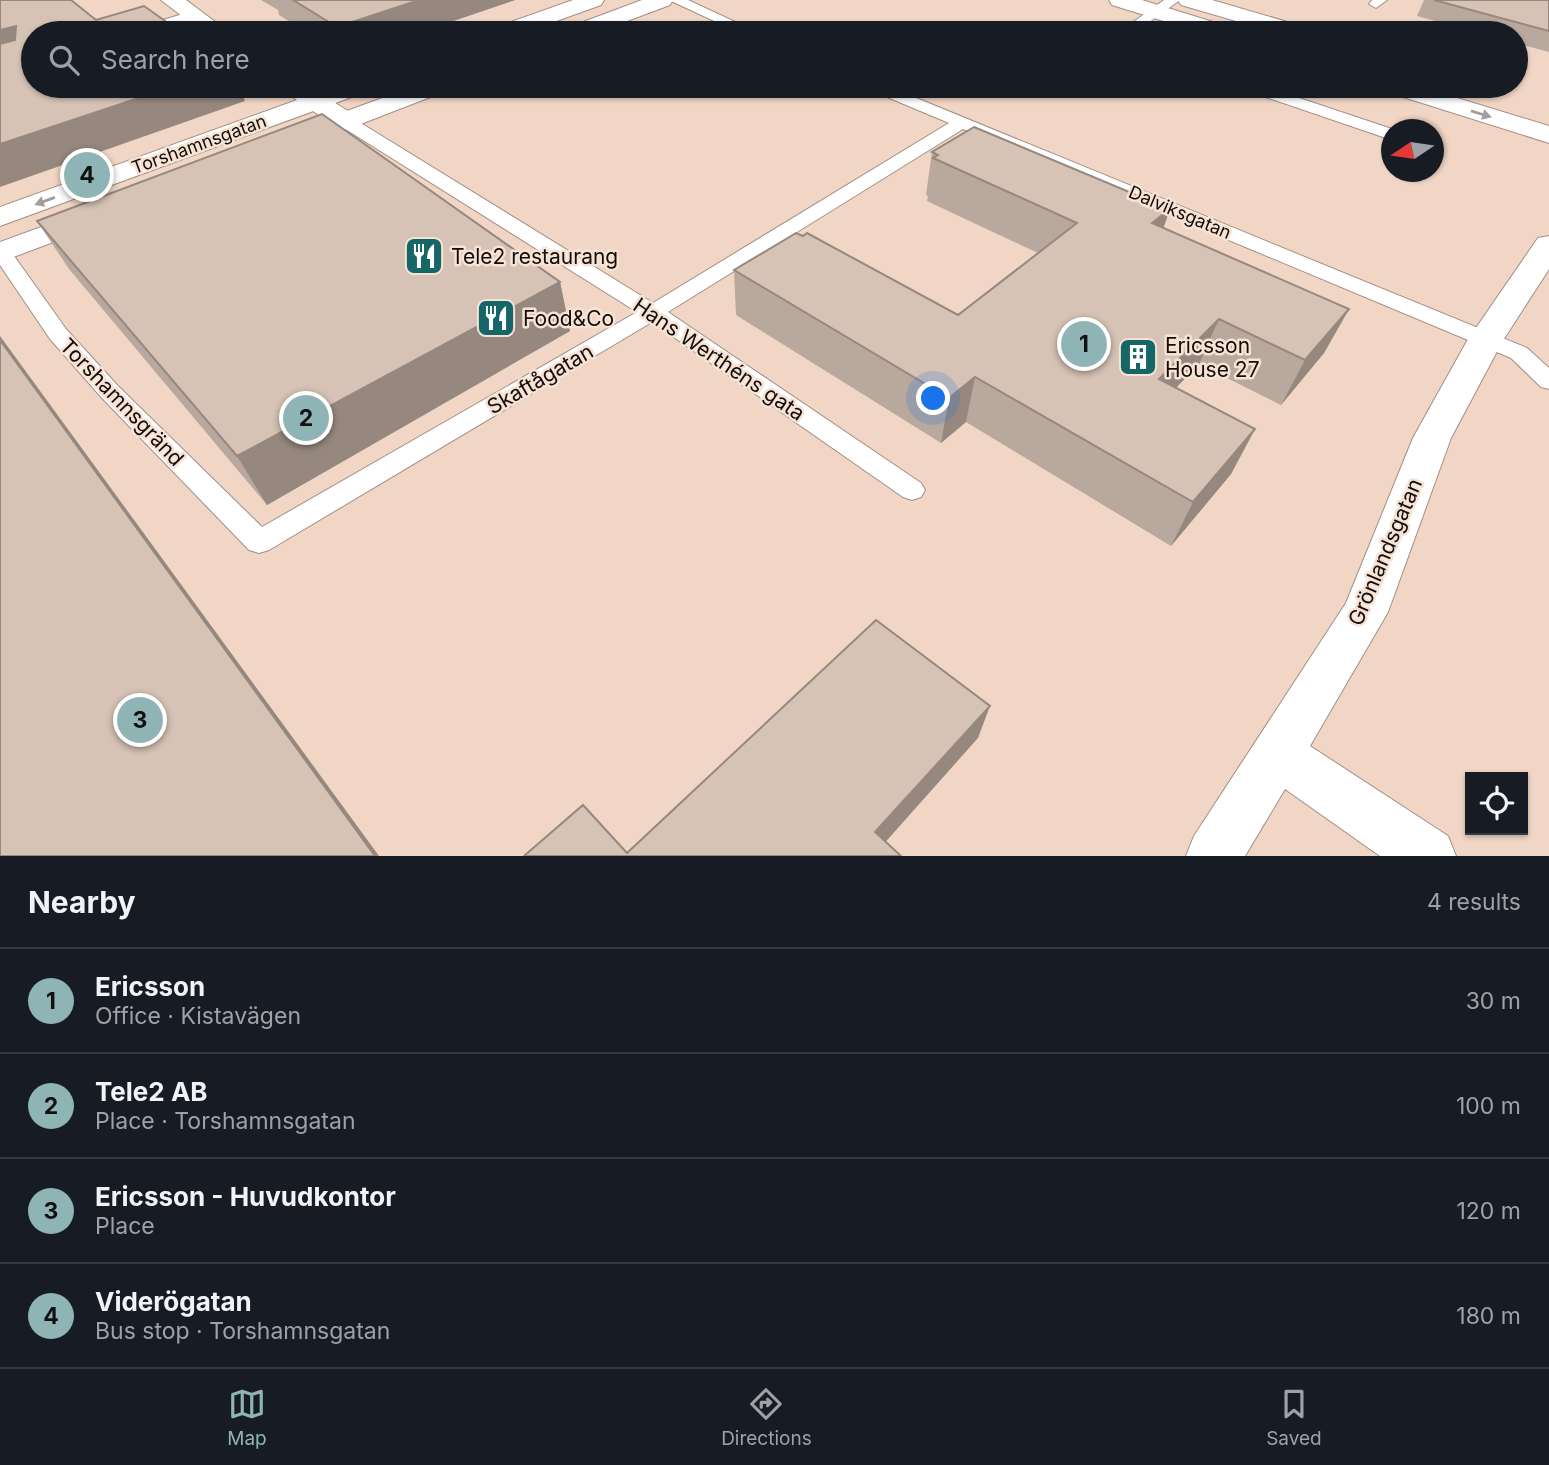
<!DOCTYPE html>
<html lang="en">
<head>
<meta charset="utf-8">
<style>
  :root { --surface:#171b24; --page:#20242c; --text:#f1f3f6; --muted:#9ea1a6; --line:#363941; --accent:#8fb4b6 }
  body { margin:0; font-family:Inter,sans-serif; background:var(--page); color:var(--text) }
  .controls { position:absolute; right:21px; bottom:21px; display:grid; overflow:hidden; border-radius:0px; box-shadow:0 2px 5px #0004 }
  .controls button { width:63px; height:63px; display:grid; place-items:center; padding:0; border:0; border-bottom:2px solid var(--line); background:var(--surface); color:var(--text); font:35px sans-serif }
  .compass { position:absolute; left:1381px; top:119px; width:63px; height:63px; border-radius:50%; background:var(--surface); box-shadow:0 2px 5px #0004; rotate:257deg }
  .you { position:absolute; left:934px; top:399px; width:24px; height:24px; margin:-18px; border:5px solid #fff; border-radius:50%; background:#1a73e8; box-shadow:0 0 0 10px #1a73e833 }
  .badge { display:grid; place-items:center; width:46px; height:46px; border-radius:50%; background:var(--accent); color:#111; font-size:23px; font-weight:700 }
  .pin { position:absolute; translate:-50% -50%; border:4px solid #fff; box-shadow:0 2px 7px #0006 }
  .list { margin:0; padding:0; list-style:none }
  h2 { display:flex; justify-content:space-between; align-items:center; height:91px; margin:0; padding:0 28px; font-size:30px }
  h2 small { font-size:23px; font-weight:400; color:var(--muted) }
  .list li { display:grid; grid-template-columns:46px 1fr auto; gap:21px; align-items:center; box-sizing:border-box; height:105px; padding:0 28px; border-top:2px solid var(--line) }
  .list b { display:block; font-size:26px; white-space:nowrap }
  .list p { margin:0; font-size:23px; white-space:nowrap; color:var(--muted) }
  .list em { font-size:23px; font-style:normal; color:var(--muted) }
  .icon { flex:none; width:38px; height:38px; fill:none; stroke:currentColor; stroke-width:2; stroke-linecap:round; stroke-linejoin:round }
  .map { position:relative; flex:none; width:1549px; height:856px; overflow:hidden }
  .search { position:absolute; background:var(--surface); box-shadow:0 2px 5px #0004; left:21px; right:21px; top:21px; height:77px; display:flex; align-items:center; gap:18px; box-sizing:border-box; padding:0 24px; border-radius:38px; color:var(--muted); font-size:26px }
  .sheet { height:511px; background:var(--surface) }
  nav { display:flex; justify-content:space-around; align-items:center; box-sizing:border-box; height:98px; border-top:2px solid var(--line); background:var(--surface); font-size:19px; color:var(--muted) }
  nav a { display:grid; justify-items:center; gap:4px }
  nav .on { color:var(--accent) }
  .map>svg:first-child { display:block }
</style>
</head>
<body>
<div class="map">
<svg width="1549" height="856" viewBox="0 0 1549 856">
  <rect width="100%" height="100%" fill="#f7e3d6"/>
  <!-- built -->
  <path fill="#f1d6c5" fill-rule="evenodd" d="M0,0h1549v856h-1549zM33,33h1483v53h-1483zM1392,130h42v42h-42zM1470,777h53v53h-53z"/>
  <g fill="none" stroke-linecap="round" stroke-linejoin="round">
    <!-- lane casing -->
    <g stroke="#a18f83" stroke-width="2">
      <path id="lane" d="M669,0h19l71,33h-19z
        M1164,0h16l-46,33h-16z
        M1372,0h15l-11,8 -7,-4z
        M193,11l5,1v6l-50,15h-21l2,-3z
        M866,86h21l640,262 22,20v21l-8,-2 -30,-29 -548,-229 -295,183 253,171 4,7 -4,7 -9,3 -9,-3 -251,-175 -383,228 -10,3 -10,-3 -147,-152 -52,-59 -50,-74v-21l7,2 59,83 52,57 144,141 375,-215 -298,-187 -2,-4 2,-4h12l302,186 296,-180 -81,-34z
        M1240,86h23l132,44h-3v9l-6,-1 -144,-49z"/>
    </g>
    <!-- street casing -->
    <g stroke="#a18f83" stroke-width="2">
      <path id="street" d="M161,0h25l44,33h-26z
        M281,86h28l45,29 4,6 -4,6 -9,2 -9,-2 -52,-36z
        M1549,236v33l-47,73 -51,96 -63,174 -78,134 138,90 8,20h-76l-95,-67 -40,67h-59l8,-20 152,-233 67,-165 54,-97 71,-103z"/>
    </g>
    <!-- secondary casing -->
    <g stroke="#a18f83" stroke-width="2">
      <path id="secondary" d="M573,0h31l-3,5 -78,28h-32l3,-5z
        M642,0h31l-3,5 -75,28h-31l3,-5z
        M1109,0h33l84,26 3,5 -1,2h-26l-90,-28z
        M1178,0h34l96,28 3,5h-34l-96,-28z
        M336,86h35l-3,5 -368,135v-19z
        M415,86h34l-3,5 -150,58 -10,2 -10,-2 -4,-6 4,-6z
        M1381,86h37l131,40v17l-165,-52z
        M96,207l11,3 4,6 -4,6 -107,40v-20z"/>
    </g>
    <!-- lane -->
    <use href="#lane" fill="#fff" fill-rule="evenodd"/>
    <!-- street -->
    <use href="#street" fill="#fff" fill-rule="evenodd"/>
    <!-- secondary -->
    <use href="#secondary" fill="#fff" fill-rule="evenodd"/>
  </g>
  <!-- wall -->
  <path fill="#b8a89d" d="M261,0h254l-97,33h-110l-29,-18 -1,-5z
    M1424,0h125v52l-33,-9v-10h-37l-62,-17z
    M932,152l238,57 -7,19 186,81 -25,44 -43,52 -82,-41 -23,24 79,41 -24,45 -60,72 -205,-124 -25,21 -205,-128 -2,-45 224,45 80,-62 -111,-52 1,-5 -2,-1z
    M37,221l523,61 10,49 -303,174 -198,-236z"/>
  <!-- shaded-wall -->
  <path fill="#96887f" d="M419,0h96l-97,33h-79l-2,-6z
    M16,26l17,30 -33,11v-37z
    M175,86h63l7,15 -245,86v-43z
    M1170,209l-15,43 -3,-29z
    M560,282l10,49 -303,174 -30,-49z
    M1349,309l-25,44 -43,52 24,-45z
    M1219,319l-20,45 -58,60 18,-45z
    M0,336l379,520h-4l-375,-516z
    M975,377l-9,45 -25,21 8,-45z
    M1255,429l-24,45 -60,72 22,-44z
    M990,706l-12,32 -105,118 2,-24z"/>
  <!-- building -->
  <path fill="#d6c3b6" stroke="#96887f" stroke-width="2" d="M0,0h71l25,20 48,-14 38,27h-149v53h142l-175,58v-100l15,-4 1,-14 -16,4z
    M293,0h126l-82,27z
    M1434,0h115v31z
    M322,114l238,168 -323,174 -200,-235z
    M974,127l196,82 -18,14 197,86 -44,51 -86,-41 -60,60 96,50 -62,73 -218,-125 -26,21 -215,-128 62,-37 7,3 4,-3 151,82 119,-92 -144,-65 5,-3 -6,-3z
    M0,340l375,516h-375z
    M876,620l114,86 -115,126 26,24h-377l59,-51 44,48z"/>
  <!-- one-way arrows -->
  <defs><path id="oneway-solid" d="M-6-.8H1V-3.2L6.5 0L1 3.2V.8H-6Z" transform="scale(1.75)"/></defs>
  <g fill="#a19e9d">
    <use href="#oneway-solid" transform="translate(1481 114) rotate(17)"/>
    <use href="#oneway-solid" transform="translate(45 201) rotate(160)"/>
  </g>
  <!-- icons -->
  <defs>
    <g id="restaurant-square" transform="scale(2.0125)"><rect x="-9" y="-9" width="18" height="18" rx="4" fill="#176667" stroke="#f7e3d6"/><path d="M-5-6h1v4h1v-4h1v4h1v-4h1v5L-1.5 .5V6h-2V.5L-5-1ZM5-6V6H3V1.5H1.5Q1.5-4 5-6Z" fill="#fff"/></g>
    <g id="building-square" transform="scale(2.0125)"><rect x="-9" y="-9" width="18" height="18" rx="4" fill="#176667" stroke="#f7e3d6"/><path d="M-4-6H4V6H1V3H-1V6H-4ZM-2.5-4.3h1.7v1.8h-1.7ZM.8-4.3h1.7v1.8H.8ZM-2.5-1h1.7V.8h-1.7ZM.8-1h1.7V.8H.8Z" fill="#fff"/></g>
  </defs>
  <g fill-rule="evenodd">
    <use href="#restaurant-square" x="424" y="256"/>
    <use href="#restaurant-square" x="496" y="318"/>
    <use href="#building-square" x="1138" y="357"/>
  </g>
  <g text-anchor="middle" dominant-baseline="central" stroke-width="5" stroke-linejoin="round" paint-order="stroke">
    <!-- far-street labels -->
    <g font-size="18" fill="#130d09" stroke="#f7e3d6">
      <text transform="translate(199 144) rotate(-20)">Torshamnsgatan</text>
      <text transform="translate(1180 212) rotate(23)">Dalviksgatan</text>
    </g>
    <!-- poi labels -->
    <g font-size="21" fill="#130d09" stroke="#f7e3d6" text-anchor="start">
      <text x="451" y="256">Tele2 restaurang</text>
      <text x="523" y="318">Food&amp;Co</text>
      <text x="1165" y="345">Ericsson<tspan x="1165" dy="24">House 27</tspan></text>
    </g>
    <!-- street labels -->
    <g font-size="21" fill="#130d09" stroke="#f7e3d6">
      <text transform="translate(719 359) rotate(34)">Hans Werthéns gata</text>
      <text transform="translate(540 379) rotate(-30)">Skaftågatan</text>
      <text transform="translate(122 402) rotate(46)">Torshamnsgränd</text>
      <text transform="translate(1385 552) rotate(-67)">Grönlandsgatan</text>
    </g>
  </g>
</svg>
<div class="controls">
<button><svg class="icon" aria-label="locate" viewBox="0 0 24 24"><circle cx="12" cy="12" r="6"/><path d="M12 2v4M12 18v4M2 12h4M18 12h4"/></svg></button>
</div>
<svg class="compass" viewBox="-18 -18 36 36"><path d="M0-13l5 13h-10z" fill="#e53935"/><path d="M0 13l5-13h-10z" fill="#9ea1a6"/></svg>
<div class="you"></div>
<div class="pin badge" style="left:1084px;top:344px">1</div>
<div class="pin badge" style="left:306px;top:418px">2</div>
<div class="pin badge" style="left:140px;top:720px">3</div>
<div class="pin badge" style="left:87px;top:175px">4</div>
<div class="search"><svg class="icon" aria-label="search" viewBox="0 0 24 24"><circle cx="10" cy="10" r="6"/><path d="M15 15l6 6"/></svg>Search here</div>
</div>
<section class="sheet">
<h2>Nearby<small>4 results</small></h2>
<ul class="list">
<li><span class="badge">1</span><div><b>Ericsson</b><p>Office · Kistavägen</p></div><em>30 m</em></li>
<li><span class="badge">2</span><div><b>Tele2 AB</b><p>Place · Torshamnsgatan</p></div><em>100 m</em></li>
<li><span class="badge">3</span><div><b>Ericsson - Huvudkontor</b><p>Place</p></div><em>120 m</em></li>
<li><span class="badge">4</span><div><b>Viderögatan</b><p>Bus stop · Torshamnsgatan</p></div><em>180 m</em></li>
</ul>
</section>
<nav>
<a class="on"><svg class="icon" aria-label="map" viewBox="0 0 24 24"><path d="M3 6l6-2 6 2 6-2v14l-6 2-6-2-6 2zM9 4v14M15 6v14"/></svg>Map</a>
<a><svg class="icon" aria-label="directions" viewBox="0 0 24 24"><path d="M12 3l9 9-9 9-9-9zM9 14v-3h6M13 9l2 2-2 2"/></svg>Directions</a>
<a><svg class="icon" aria-label="saved" viewBox="0 0 24 24"><path d="M7 4h10v16l-5-4-5 4z"/></svg>Saved</a>
</nav>
</body>
</html>
